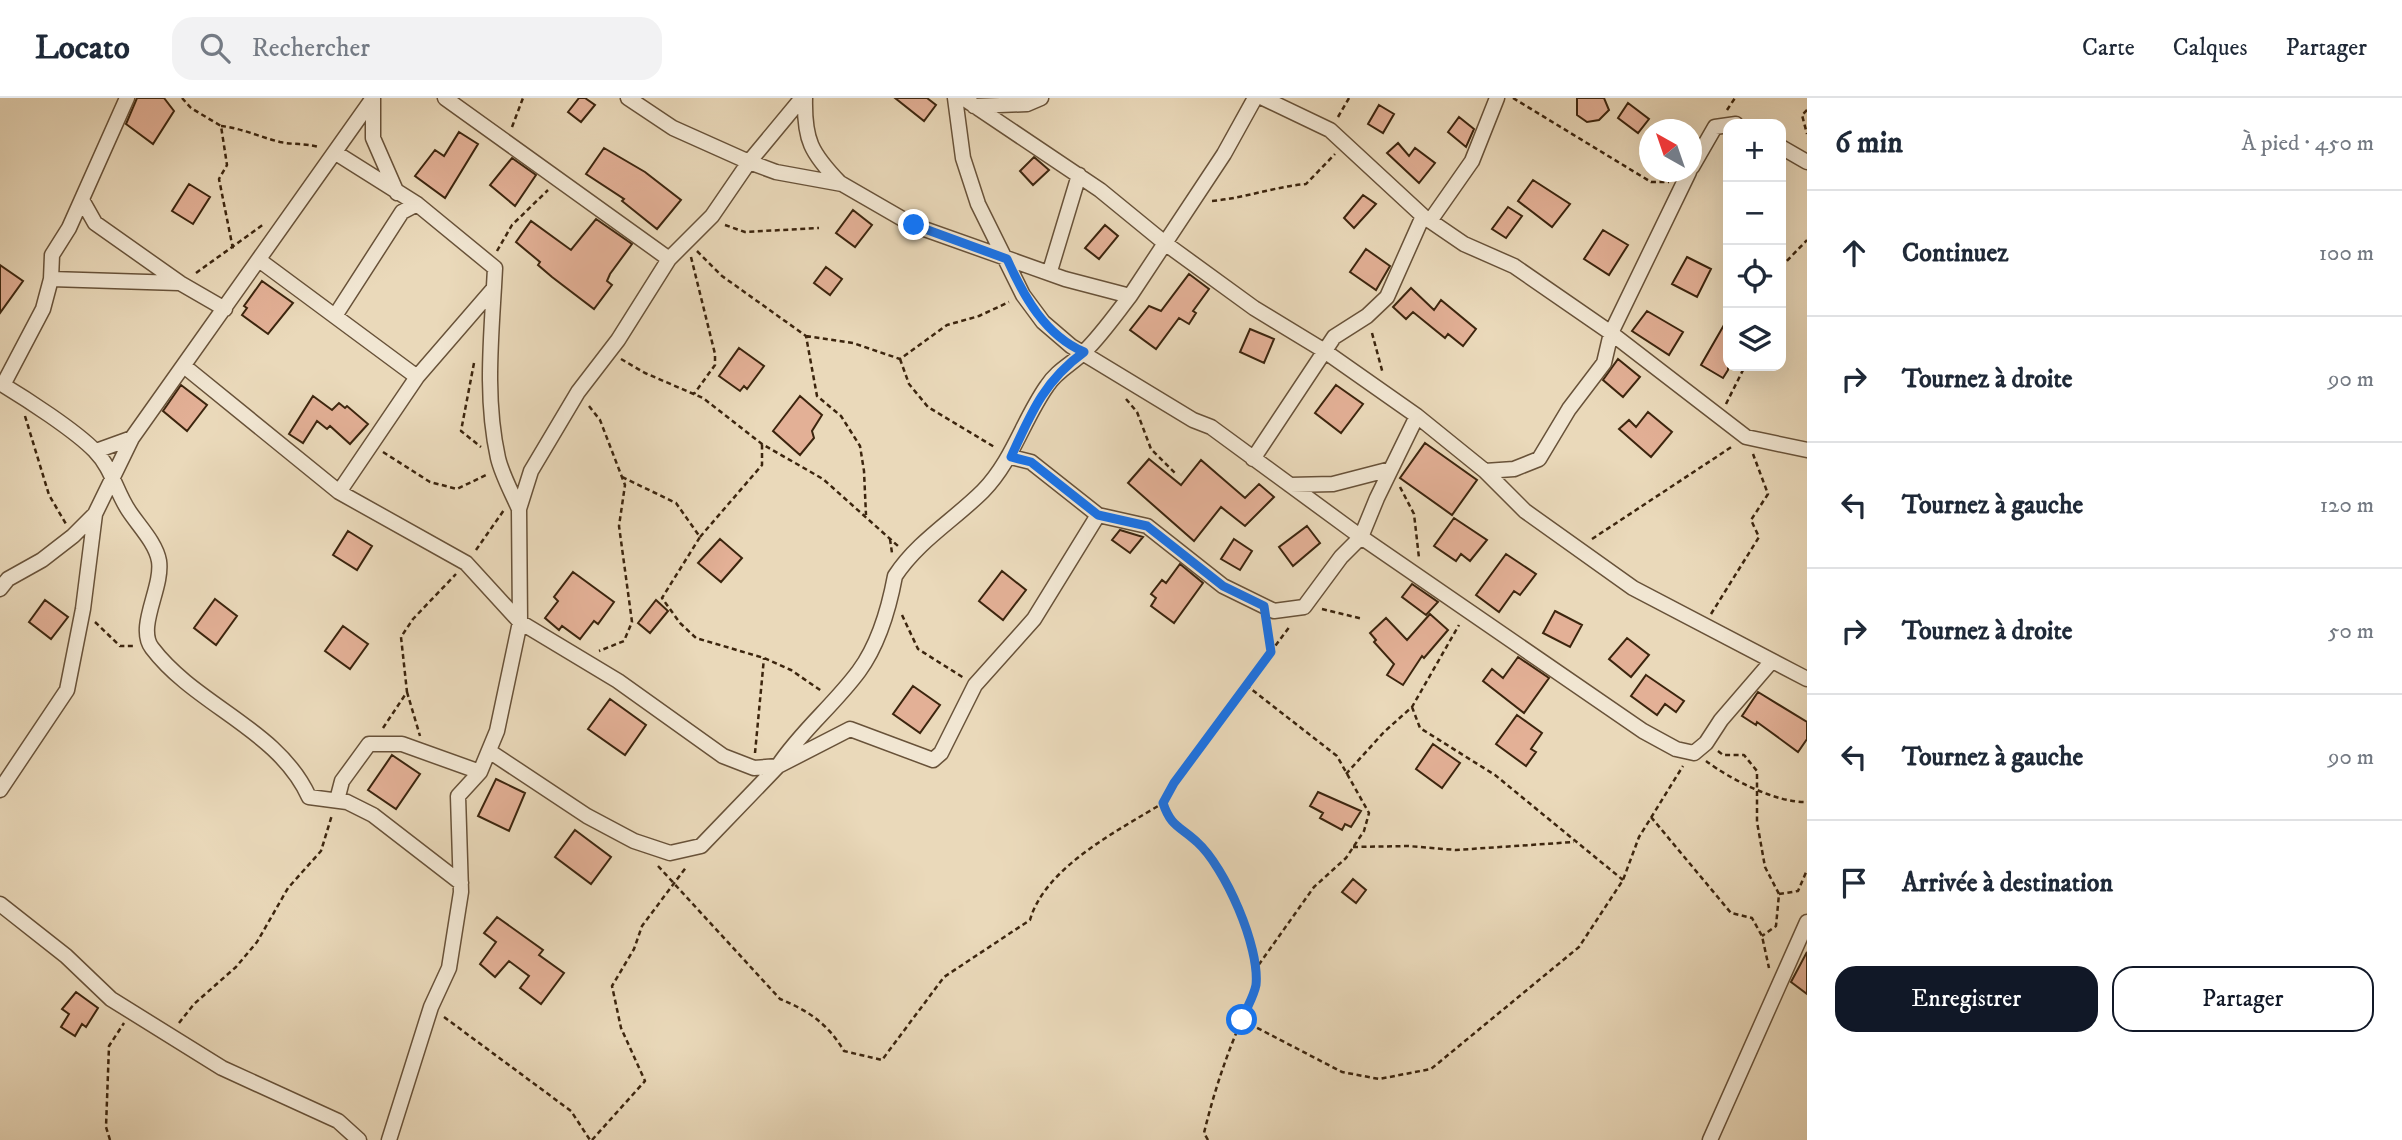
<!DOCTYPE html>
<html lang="fr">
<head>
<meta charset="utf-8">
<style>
  :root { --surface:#fff; --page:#f2f2f3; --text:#1f2937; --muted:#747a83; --line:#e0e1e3; --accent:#111827 }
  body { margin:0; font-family:"IM FELL DW Pica",serif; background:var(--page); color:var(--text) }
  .controls { position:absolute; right:21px; top:21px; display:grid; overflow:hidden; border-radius:14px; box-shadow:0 7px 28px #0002 }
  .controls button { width:63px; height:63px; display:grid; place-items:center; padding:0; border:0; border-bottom:2px solid var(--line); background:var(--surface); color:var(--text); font:35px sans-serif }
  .compass { position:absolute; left:1639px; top:21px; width:63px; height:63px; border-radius:50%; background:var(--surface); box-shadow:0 7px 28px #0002; rotate:320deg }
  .stop { position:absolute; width:21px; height:21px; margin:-16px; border:5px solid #1a73e8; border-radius:50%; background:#fff }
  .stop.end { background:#1a73e8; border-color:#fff; box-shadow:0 2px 7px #0008 }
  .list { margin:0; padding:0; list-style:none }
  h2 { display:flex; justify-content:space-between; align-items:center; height:91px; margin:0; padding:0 28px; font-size:30px }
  h2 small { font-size:23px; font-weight:400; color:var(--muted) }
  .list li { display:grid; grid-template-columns:46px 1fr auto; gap:21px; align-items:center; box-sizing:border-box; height:126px; padding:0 28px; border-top:2px solid var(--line) }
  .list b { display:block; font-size:26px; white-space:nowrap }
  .list em { font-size:23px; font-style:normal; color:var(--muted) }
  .actions { display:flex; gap:14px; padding:21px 28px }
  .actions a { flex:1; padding:16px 0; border:2px solid var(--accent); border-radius:21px; text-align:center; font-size:24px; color:var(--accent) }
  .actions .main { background:var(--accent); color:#fff }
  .icon { flex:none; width:38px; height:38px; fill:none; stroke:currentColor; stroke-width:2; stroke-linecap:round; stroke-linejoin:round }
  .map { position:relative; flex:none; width:1807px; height:1042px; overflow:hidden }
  header { display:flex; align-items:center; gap:42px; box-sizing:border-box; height:98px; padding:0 35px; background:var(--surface); border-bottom:2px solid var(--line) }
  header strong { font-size:33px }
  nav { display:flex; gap:38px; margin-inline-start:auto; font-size:24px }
  .search { width:490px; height:63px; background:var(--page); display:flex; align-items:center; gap:18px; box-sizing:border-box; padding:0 24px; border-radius:21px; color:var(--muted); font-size:26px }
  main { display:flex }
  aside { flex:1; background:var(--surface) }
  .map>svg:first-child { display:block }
</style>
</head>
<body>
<header>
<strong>Locato</strong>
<div class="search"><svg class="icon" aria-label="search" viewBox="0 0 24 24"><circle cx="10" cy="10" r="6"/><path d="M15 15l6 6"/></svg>Rechercher</div>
<nav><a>Carte</a><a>Calques</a><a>Partager</a></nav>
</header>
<main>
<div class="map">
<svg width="1807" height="1042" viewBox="0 0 1807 1042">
  <rect width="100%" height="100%" fill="#ead9ba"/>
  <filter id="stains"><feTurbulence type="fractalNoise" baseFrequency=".00286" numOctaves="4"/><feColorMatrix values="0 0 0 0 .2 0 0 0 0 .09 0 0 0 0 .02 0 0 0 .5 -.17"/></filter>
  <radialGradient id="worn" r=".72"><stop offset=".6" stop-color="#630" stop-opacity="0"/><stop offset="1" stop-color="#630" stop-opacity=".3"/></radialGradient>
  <!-- building -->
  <path fill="#e3b096" stroke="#3c250e" stroke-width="2" d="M137,0h27l10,13 -21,33 -27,-20z
    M579,0h6l10,7 -14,17 -13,-10z
    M895,0h32l9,7 -12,16z
    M1577,0h27l5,12 -10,10 -12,2 -10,-7z
    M1628,5l21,16 -11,14 -20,-15z
    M1379,7l15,9 -11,19 -15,-9z
    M1459,19l15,12 -8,18 -18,-15z
    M459,34l19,12 -33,54 -30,-22 20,-26 9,6z
    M1398,45l11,13 6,-8 20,15 -16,20 -32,-30z
    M604,50l41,24 36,28 -24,29 -35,-28 2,-2 -38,-25z
    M1034,59l15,13 -16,15 -13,-14z
    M512,60l24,17 -21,31 -25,-21z
    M1533,82l37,24 -18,23 -34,-26z
    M189,86l21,13 -17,27 -21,-13z
    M1363,97l13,9 -22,24 -10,-10z
    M1508,109l14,9 -16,22 -14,-9z
    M853,112l19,15 -17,22 -19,-14z
    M596,121l36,25 -22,30 -3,7 5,4 -18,24 -42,-32 -14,-12 2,-3 -24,-20 15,-21 40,29z
    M1105,127l13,11 -19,23 -14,-11z
    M1603,132l25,15 -19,30 -25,-16z
    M1366,151l24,17 -14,24 -26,-18z
    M1687,159l24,12 -14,28 -25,-13z
    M0,167l23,16 -23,32z
    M826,169l16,12 -12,16 -16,-12z
    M1189,176l20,15 -16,22 3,2 -7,11 -10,-6 -23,31 -26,-19 19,-24 12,5z
    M262,183l31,22 -25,31 -26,-19 5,-7 -3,-2z
    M1411,190l23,22 7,-10 35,29 -13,17 -15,-12 -3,4 -32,-26 -7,7 -13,-12z
    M1647,213l36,21 -14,23 -37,-24z
    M1728,220v52l-5,8 -22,-13z
    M1250,231l24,10 -10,24 -24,-11z
    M739,250l25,18 -17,23 -3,-3 -4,5 -21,-15z
    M1618,261l22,18 -17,20 -20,-17z
    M181,287l26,20 -20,26 -24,-20z
    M1336,287l27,19 -22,29 -26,-20z
    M313,298l19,14 7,-7 6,5 2,-2 21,18 -18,20 -20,-18 -3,3 -10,-8 -14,22 -14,-9z
    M800,298l22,19 -10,16 2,7 -14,17 -27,-24z
    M1648,314l24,20 -21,25 -32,-28 10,-9 7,7z
    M1425,345l52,37 -25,35 -52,-37z
    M1149,361l32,26 20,-25 44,38 14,-14 15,13 -29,29 -24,-19 -27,34 -66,-58z
    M1454,420l33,22 -17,21 -9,-7 -5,7 -22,-15z
    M1307,428l13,17 -27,23 -14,-19z
    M1120,432l23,7 -13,16 -18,-13z
    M348,433l24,15 -15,24 -24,-15z
    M720,441l22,19 -21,24 -23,-19z
    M1234,441l18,12 -12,19 -19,-11z
    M1506,456l30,20 -16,21 -6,-4 -15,21 -23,-17z
    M1180,466l23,19 -29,40 -23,-17 5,-8 -5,-4 11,-14 4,3z
    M1002,473l24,19 -23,30 -24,-19z
    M573,474l41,30 -16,22 -4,-3 -14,18 -18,-13 -3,4 -14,-12 13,-17 -4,-4z
    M1412,486l26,18 -12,13 -24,-18z
    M215,501l22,17 -21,29 -22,-17z
    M45,502l23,17 -17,22 -22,-17z
    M656,502l12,11 -18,22 -12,-10z
    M1555,513l27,14 -12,22 -27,-14z
    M1430,516l18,16 -24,28 -2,-2 -19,29 -16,-10 7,-11 -20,-22 2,-2 -6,-7 16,-15 21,22z
    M343,528l25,18 -18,25 -25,-18z
    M1627,540l22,17 -18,22 -22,-18z
    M1518,559l31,21 -25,35 -41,-32 9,-12 11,9z
    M1646,577l38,26 -8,11 -11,-8 -8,11 -26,-19z
    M913,588l27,19 -20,28 -27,-19z
    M1758,594l49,30v17l-9,13 -41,-30 -1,3 -14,-9z
    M610,601l36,26 -21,30 -37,-26z
    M1517,617l25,18 -11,16 5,3 -10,14 -30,-22z
    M1433,646l27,19 -18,25 -26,-19z
    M392,657l28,19 -24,35 -28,-19z
    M496,681l29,14 -16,38 -31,-15z
    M1318,694l43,19 -10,16 -6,-3 -3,6 -22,-12 3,-5 -13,-7z
    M575,732l36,27 -20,27 -36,-27z
    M1353,781l13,11 -10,13 -14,-11z
    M497,819l46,33 -4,5 25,18 -23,31 -21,-16 9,-12 -20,-15 -14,16 -15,-13 16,-22 -12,-9z
    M1807,854v42l-16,-12z
    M76,894l22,16 -12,19 -4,-3 -7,12 -14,-9 8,-13 -7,-5z"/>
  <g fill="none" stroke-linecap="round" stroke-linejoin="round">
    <!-- minor casing -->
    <g stroke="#685239" stroke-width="17">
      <path id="minor" d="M445,0l224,161
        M805,0c-1,42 6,55 35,85
        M955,0l8,60 15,46 45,91 20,27 28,24 122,74 18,7 150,110 16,-39 40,-82
        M963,0l137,92 66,54 88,64 69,42 94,66 68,55 40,40 108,77 174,91
        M1263,0l67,32 93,86 41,28 50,22 97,67 135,104 61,13
        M373,1v39l24,55
        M974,8l53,-2 14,-6
        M1781,49l26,15
        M336,55l81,51 78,64c-3,63 -11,127 3,190 4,17 14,35 21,51
        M1692,69l23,-40 21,-3
        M82,102l13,23 85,60 45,26
        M1430,123l42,-60 25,-63
        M259,162l158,117
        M1050,173l29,-96
        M51,181l128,4
        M1130,198l94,-142 31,-56
        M335,218l67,-104 15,-8
        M184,268l155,126 127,71 54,59 98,59 105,75 31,12 24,-2c23,-35 56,-61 81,-95 19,-26 30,-63 36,-95 23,-35 59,-56 88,-85 30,-31 40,-71 64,-105 10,-16 27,-23 39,-36 16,-16 30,-36 44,-54l-65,-17 -152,-54 -71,-41 -66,-12 -27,-10 -76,-34 -45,-30
        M0,285c25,15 76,48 95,68 17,17 21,41 34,60 9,14 27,32 30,50 4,27 -23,66 -7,87 44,58 126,81 157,149l38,5 26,13 88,68
        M3,287l40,-76 8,-30 1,-24 17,-27 58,-130
        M96,353l36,-13
        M1011,359l20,5 67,53 49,11 76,60 51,25 30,-4 37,-50 20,-20 282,194 33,18 18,4 12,-10 15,-23 50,-58
        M1253,361l81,-122 33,-21 20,-19 36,-81
        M1485,373l29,-2 25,-10 30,-50 35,-46 7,-30 78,-161
        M1290,387l43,-1 58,-15
        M339,394l78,-115 77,-89
        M0,491l8,-10 34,-19 31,-24 22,-22 37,-76 241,-340
        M489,653l98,65 47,25 36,12 31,-7 77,-80 72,-37 83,31 8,-7 34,-68 59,-66 64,-104
        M0,692l67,-100 16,-81 12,-95
        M337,702l5,-19 27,-37h33l78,28
        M0,806l66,52 45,43 111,69 116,53 21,19
        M389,1042l42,-133 18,-39 12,-76 -3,-96 22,-24 17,-41 23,-109 -1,-113 12,-38 47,-79 40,-52 51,-81 43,-43 37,-54 53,-64
        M1710,1042l97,-218"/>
    </g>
    <!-- path -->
    <path stroke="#3c250e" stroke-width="2.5" stroke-dasharray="5 3.5" stroke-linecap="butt" d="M182,0l9,10 30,18 6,39 -8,14 14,70
      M1513,0l138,84h18
      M1727,12l8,-12
      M1807,12l-5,5 5,19
      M1338,19l11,-19
      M221,28c20,2 39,11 59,16 14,3 25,1 39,5
      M512,29l11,-29
      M1212,103c33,-3 61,-14 94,-17l29,-30
      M725,127l20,7 74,-4
      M497,153l15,-26 36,-35
      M697,153l25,25 84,60 11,60 24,20 19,30 4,25 2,44
      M691,159l24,97v11l-21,29
      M1781,169l26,-27
      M196,175l68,-49
      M1372,235l11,41
      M806,238l47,7 47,16 47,-34 32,-9 30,-14
      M621,261l24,14 58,25 59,46 61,35 75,67
      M900,261l9,25 19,23 68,41
      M474,265l-13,68 20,16
      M1126,301l11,13 14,37 26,26
      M1726,306l19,-38
      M589,308l11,14 25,65 -6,41 13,96 -8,19 -25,10
      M25,318l24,79 17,29
      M383,354l47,30 27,7 29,-14
      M622,379l54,26 24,34 -38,61 18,25 16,15 68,20 27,12 32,22
      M1400,389l14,27 5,44
      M700,439l62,-72v-21
      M890,441l2,14
      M1592,441l141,-93
      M476,452l28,-40
      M1322,511l41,10
      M1711,516l48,-77 -8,-17 17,-26 -15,-40
      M902,517l16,34 46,29
      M95,524l25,24h15
      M1267,526l4,28
      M1246,587l91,71 32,57 -5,18 -18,27 -32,29 -59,83
      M407,594l13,44
      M1412,609l8,21 75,47 128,105
      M383,630l24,-36 -6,-55 12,-18 43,-45
      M1718,653l5,4h21l13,16v51l8,45 14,27 -3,32 -14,10
      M755,655l9,-95
      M1706,663c24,18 70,42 101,41
      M1346,676l38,-42 28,-25 47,-82
      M1651,719l80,96 21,5 10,18 7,32
      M1353,749l55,-1 48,4 118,-8
      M658,768l122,133c29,12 48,25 64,52l38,9 62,-83 86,-57c15,-53 89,-90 133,-117
      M1779,796l19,-3 9,-21
      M444,919l127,94 19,29
      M1242,922l100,52 37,7 52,-10 148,-122 44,-67 16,-43 44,-71
      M179,925l15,-19 42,-37 21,-25 31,-54 33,-37 11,-36
      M110,1042l-4,-13 3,-81 15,-23
      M592,1042l53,-59 -24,-53 -9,-42 22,-37 8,-23 45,-60
      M1208,1042l-4,-7c8,-33 18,-65 31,-97 6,-16 17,-33 20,-49 9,-41 -21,-86 -39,-120 -14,-27 -44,-36 -53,-64l11,-20 116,-157"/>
    <!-- minor -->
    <use href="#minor" stroke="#f1e6d2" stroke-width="14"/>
  </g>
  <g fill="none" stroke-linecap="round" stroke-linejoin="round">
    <!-- route -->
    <path stroke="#1a73e8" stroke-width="9" d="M914,127l93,34c17,38 38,76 77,93 -40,29 -53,61 -73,105l20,5 67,53 49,11 76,60 41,20 7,46 -97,131 -11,20c8,24 17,23 34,39 28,25 63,105 59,143 -2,11 -10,24 -14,35"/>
  </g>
  <rect width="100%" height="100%" filter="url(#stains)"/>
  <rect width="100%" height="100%" fill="url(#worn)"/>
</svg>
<div class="controls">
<button>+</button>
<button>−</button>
<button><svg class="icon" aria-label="locate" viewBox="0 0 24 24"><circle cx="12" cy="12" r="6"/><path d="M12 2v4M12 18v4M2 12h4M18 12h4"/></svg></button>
<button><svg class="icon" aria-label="layers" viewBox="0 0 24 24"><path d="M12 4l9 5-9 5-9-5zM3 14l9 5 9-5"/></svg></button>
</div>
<svg class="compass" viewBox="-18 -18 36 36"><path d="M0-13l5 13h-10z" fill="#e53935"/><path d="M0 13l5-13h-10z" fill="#747a83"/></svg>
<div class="stop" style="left:1242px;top:922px"></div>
<div class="stop end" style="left:914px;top:127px"></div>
</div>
<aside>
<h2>6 min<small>À pied · 450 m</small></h2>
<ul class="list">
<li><svg class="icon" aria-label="ahead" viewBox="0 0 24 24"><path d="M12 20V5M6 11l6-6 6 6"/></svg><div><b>Continuez</b></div><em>100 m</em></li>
<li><svg class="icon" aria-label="right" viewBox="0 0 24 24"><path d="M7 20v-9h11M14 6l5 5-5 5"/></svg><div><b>Tournez à droite</b></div><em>90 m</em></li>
<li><svg class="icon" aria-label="left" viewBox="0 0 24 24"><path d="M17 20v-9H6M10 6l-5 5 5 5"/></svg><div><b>Tournez à gauche</b></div><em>120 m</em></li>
<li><svg class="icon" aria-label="right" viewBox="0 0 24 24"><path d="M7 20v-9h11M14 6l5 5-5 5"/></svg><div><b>Tournez à droite</b></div><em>50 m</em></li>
<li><svg class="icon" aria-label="left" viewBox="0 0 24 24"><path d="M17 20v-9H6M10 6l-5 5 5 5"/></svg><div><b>Tournez à gauche</b></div><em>90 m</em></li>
<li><svg class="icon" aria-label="arrive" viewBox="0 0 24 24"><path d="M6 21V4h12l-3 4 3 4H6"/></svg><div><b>Arrivée à destination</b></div></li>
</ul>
<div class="actions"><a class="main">Enregistrer</a><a>Partager</a></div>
</aside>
</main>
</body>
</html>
